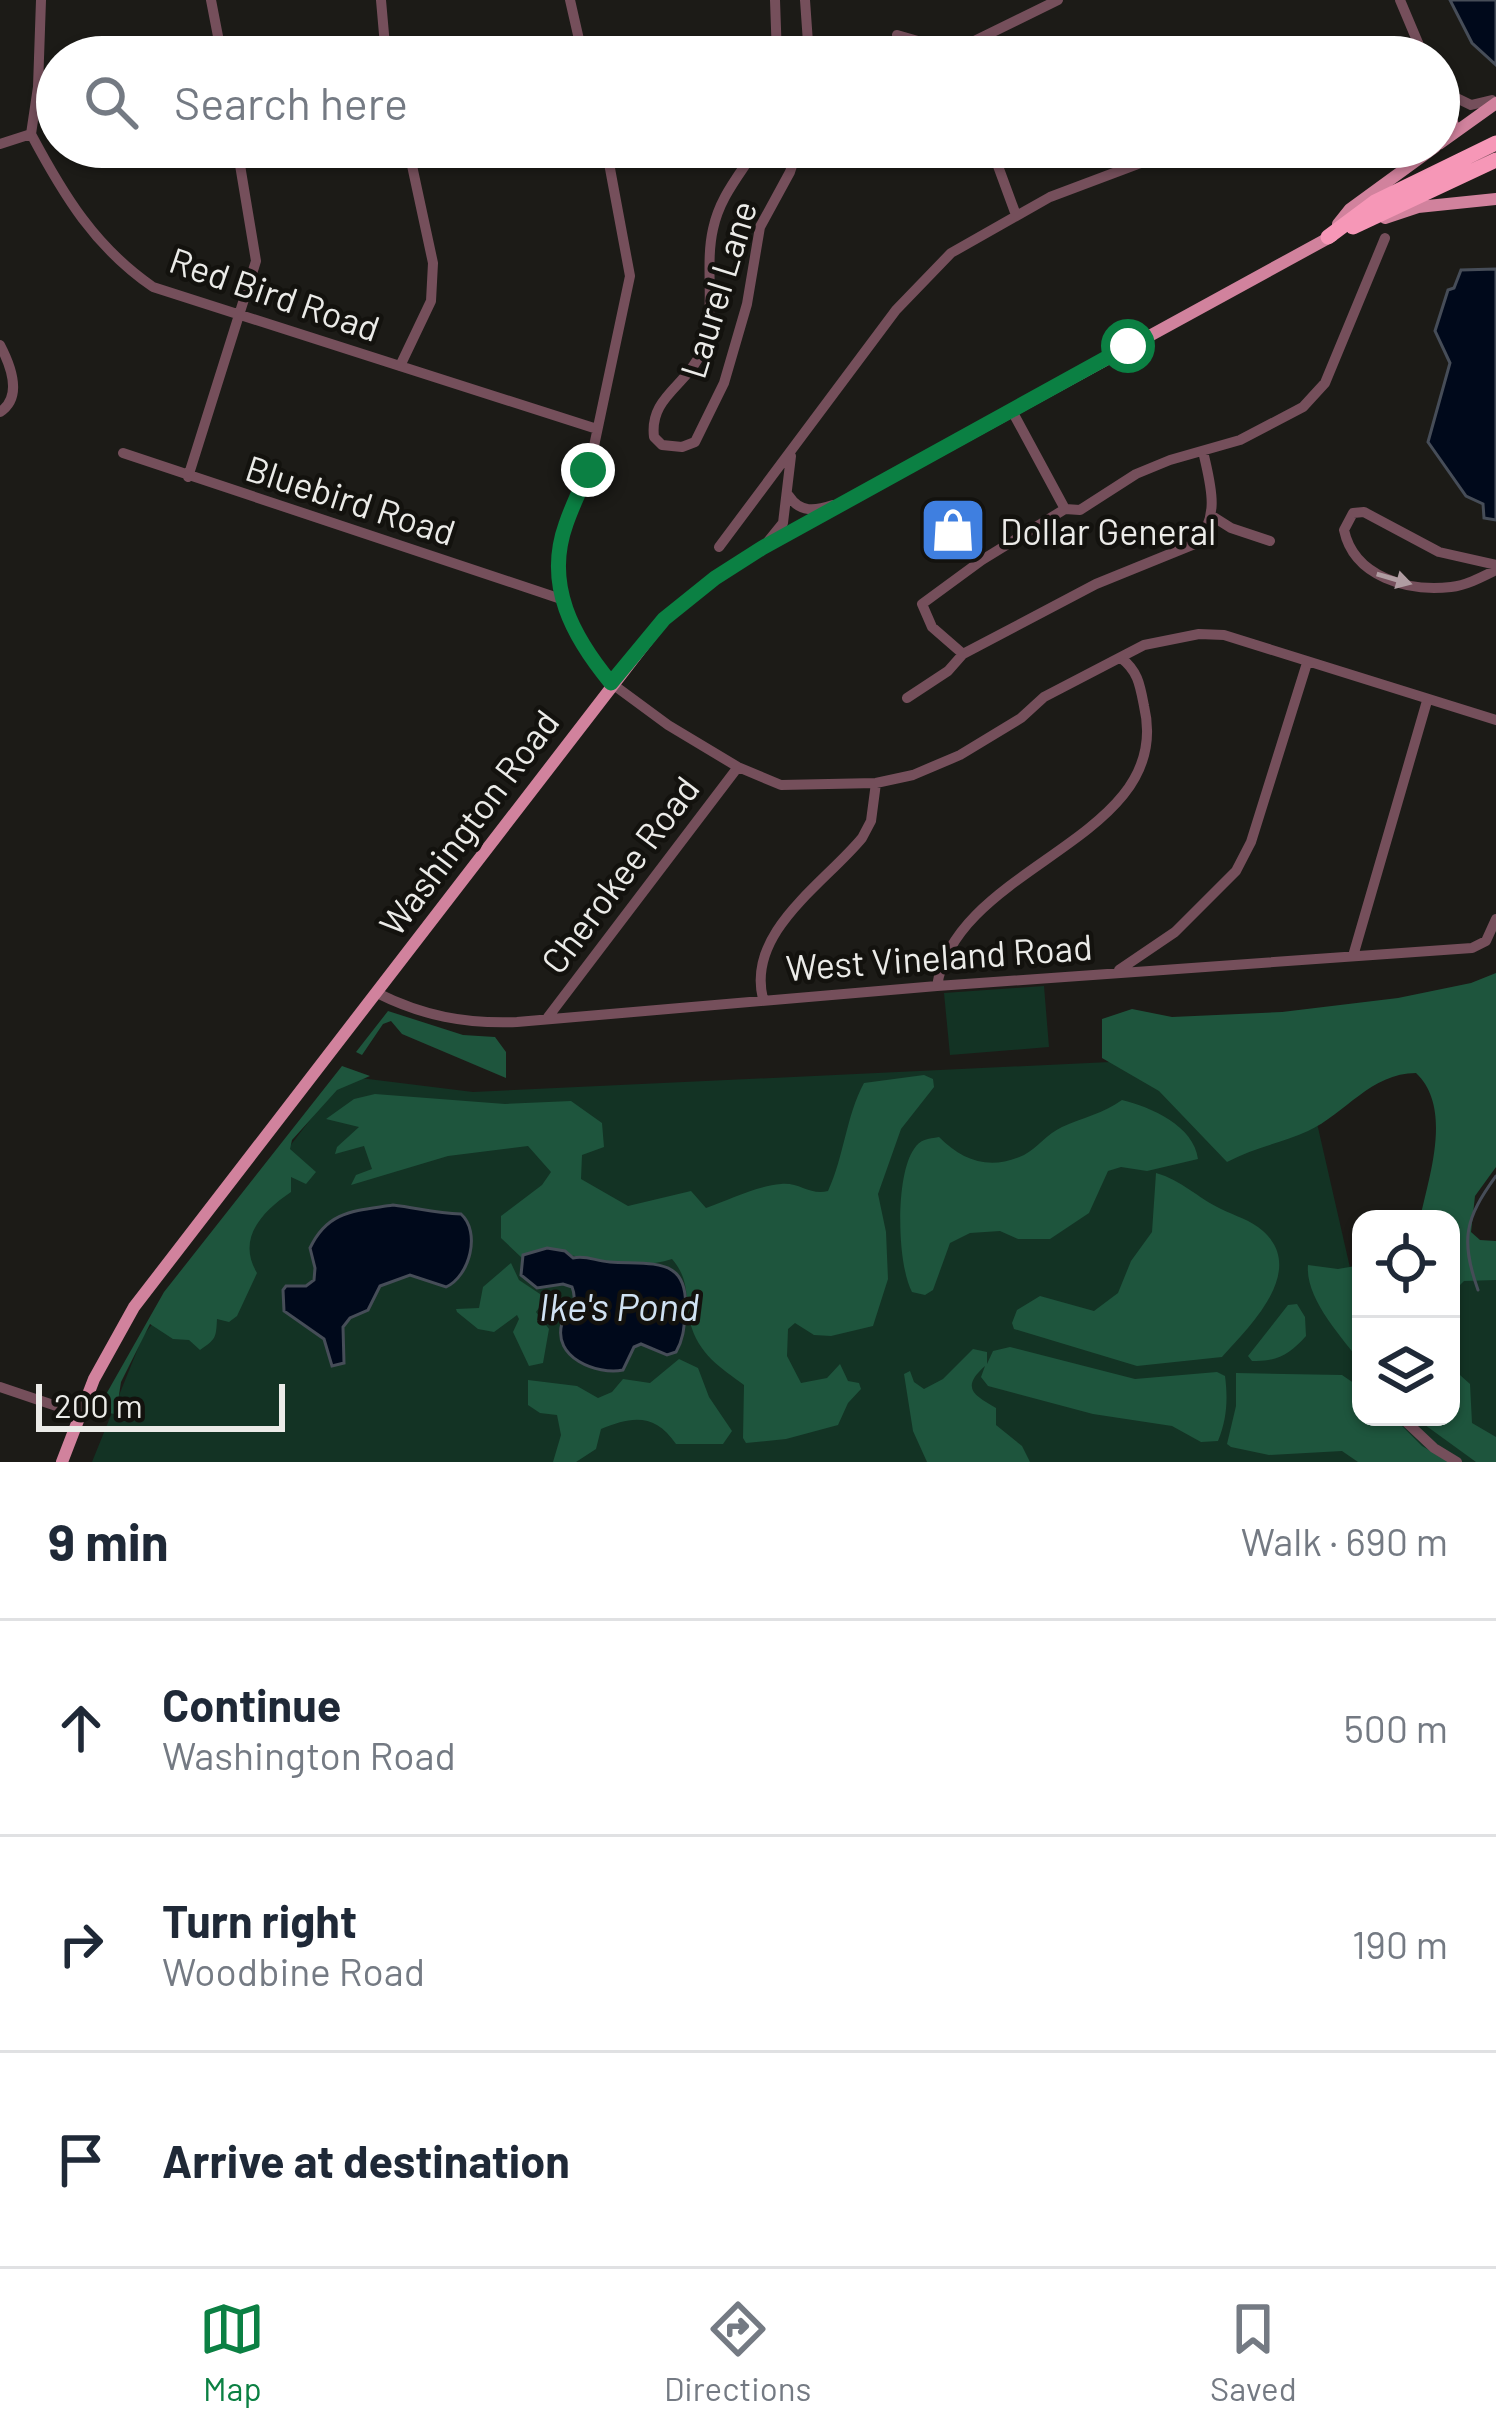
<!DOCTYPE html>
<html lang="en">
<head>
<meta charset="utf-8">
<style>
  :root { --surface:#fff; --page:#f6f6f7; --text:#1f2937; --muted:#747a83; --line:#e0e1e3; --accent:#0b8043 }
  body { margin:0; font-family:Barlow,sans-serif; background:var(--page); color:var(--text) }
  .controls { position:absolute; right:36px; bottom:36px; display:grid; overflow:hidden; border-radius:24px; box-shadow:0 3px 9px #0004 }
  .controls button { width:108px; height:108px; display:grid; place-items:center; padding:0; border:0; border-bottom:3px solid var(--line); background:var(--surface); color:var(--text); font:60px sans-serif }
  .scale { position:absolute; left:36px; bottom:30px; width:249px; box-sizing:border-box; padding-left:12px; border:6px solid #ebebe8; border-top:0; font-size:33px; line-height:42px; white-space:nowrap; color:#ebebe8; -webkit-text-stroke:9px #13120e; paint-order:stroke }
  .stop { position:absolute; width:36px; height:36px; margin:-27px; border:9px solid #0b8043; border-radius:50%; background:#fff }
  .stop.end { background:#0b8043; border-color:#fff; box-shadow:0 3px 12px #0008 }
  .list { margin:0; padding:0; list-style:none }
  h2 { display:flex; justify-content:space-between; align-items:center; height:156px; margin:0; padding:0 48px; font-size:51px }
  h2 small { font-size:39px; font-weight:400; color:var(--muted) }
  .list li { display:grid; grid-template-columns:78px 1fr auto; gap:36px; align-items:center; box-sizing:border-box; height:216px; padding:0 48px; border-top:3px solid var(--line) }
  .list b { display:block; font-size:45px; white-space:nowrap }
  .list p { margin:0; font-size:39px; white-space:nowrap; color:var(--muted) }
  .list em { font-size:39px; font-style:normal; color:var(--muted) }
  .icon { flex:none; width:66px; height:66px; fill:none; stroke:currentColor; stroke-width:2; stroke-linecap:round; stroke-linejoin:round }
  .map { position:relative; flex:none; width:1496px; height:1462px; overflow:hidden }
  .search { position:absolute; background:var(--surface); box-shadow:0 3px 9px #0004; left:36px; right:36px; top:36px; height:132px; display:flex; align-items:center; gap:30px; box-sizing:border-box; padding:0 42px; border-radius:66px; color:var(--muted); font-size:45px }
  .sheet { height:804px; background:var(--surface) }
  nav { display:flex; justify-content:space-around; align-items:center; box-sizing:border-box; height:168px; border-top:3px solid var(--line); background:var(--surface); font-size:33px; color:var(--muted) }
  nav a { display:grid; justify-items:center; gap:6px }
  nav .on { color:var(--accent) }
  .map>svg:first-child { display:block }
</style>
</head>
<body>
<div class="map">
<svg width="1496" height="1462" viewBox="0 0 1496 1462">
  <rect width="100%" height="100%" fill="#1c1b17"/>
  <!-- green -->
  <path fill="#133324" d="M1044,986l5,61 -99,8 -6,-62z
    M1301,1053l50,219 10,-1v146h90v-149l45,11v183h-1404l51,-126 201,-260 129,16z"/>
  <!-- forest -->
  <path fill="#1e553d" d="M1496,973v194l-21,29 -4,36 9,8 16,1v39l-32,1 -5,5 -8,-4v-63h-31c9,-43 33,-111 -4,-146 -45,0 -71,41 -108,58 -27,12 -55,17 -81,31l-68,-71 -57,-33v-39l30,-10 40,8 110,-5 116,-14 73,-15z
    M388,1011l75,24 32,2 11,15v26l-104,-44 -11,-13 -8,3 -21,31 -6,-3z
    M342,1066l28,10 -33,14 -45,50 -2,9 26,23 -10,12 -15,-7v15c-28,19 -55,46 -34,81l-20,43 -8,6 -12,-3c-1,19 -1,20 -17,31l-11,-10 -16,-1 -23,-15 -29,58 -5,32 -10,-1 -6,-8 64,-113z
    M924,1075l9,4 1,8 -33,42 -23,65 8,38 2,47 -15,47 -42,10 -17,-1 -19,-12 -7,6 -1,27 14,27 26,-5 13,-14 8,17 11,2 2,6 -13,14 -10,22 -52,14 -40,4 -3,-5 1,-53c-23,-17 -46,-31 -54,-63 -5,-25 0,-42 -18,-63 -48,17 -104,-16 -150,-1l-21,-20v-22l41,-31 9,-13 -23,-26 -80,10 -97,29 5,-10 16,-6 -8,-23 -29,8 2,-7 22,-20 -33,-8 28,-20 21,-5 130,10 66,-3 31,22 2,24 -22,8 -1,24 47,27 63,-15 15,17c23,-8 51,-22 75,-24 18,-2 30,12 47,7 16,-34 18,-75 36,-108z
    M1122,1100c29,7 72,26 76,59l-51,12 -26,-4 -13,4 -19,42 -39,26h-32l-18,-8 -30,2 -20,10 -17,47 -8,5 -13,-3c-15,-28 -17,-116 2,-143 6,-10 14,-10 25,-12 24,24 51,34 85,18 13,-7 23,-21 38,-28 20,-9 42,-14 60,-27z
    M1156,1173c25,7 42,25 65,36 14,7 30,11 42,22 45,40 -15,97 -41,126l-85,9 -123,-37 -2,-6 5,-13 23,-14 54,15 24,-18 13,-32 21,-29z
    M511,1263l8,17 27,18 -10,14 13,17 -6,34 -14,3 -16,-34 6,-13 -2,-4 -23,17 -16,-3 -21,-17 -1,-3 23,-1 4,-21z
    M1308,1265l30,4 23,-4v98c-19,-26 -56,-64 -53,-98z
    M1297,1304l8,13 1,19c-16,18 -29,26 -54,25l-4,-5 40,-51z
    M1010,1347l125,32 82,-7 8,4c3,23 2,43 -7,65l-17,1 -29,-16 -79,-12 -105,-28 -7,-9 4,-11c-26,23 -9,30 11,42v17l26,21 8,16h-103l-14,-31 -9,-57 6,-3 4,11 10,7 19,-10 30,-30 14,3v12l6,-13z
    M679,1359l19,9 11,29 23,34 -9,13h-47c-21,-31 -44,-28 -75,-15l-5,20 -20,13h-23l8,-27 -4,-20 -17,-2 -12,-8v-25l49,6 21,12 14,-6 11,-13 27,4z
    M1451,1367l19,17 2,39 24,14v25h-20l-62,-45h37z
    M1236,1373l106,2 19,13v29h32l29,29 27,16h-91l-16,-11 -73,4 -38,-8 -4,-3 9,-38z"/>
  <!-- water -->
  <path fill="#00091b" stroke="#464d58" stroke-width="3" d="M1450,0h46v65l-24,-22z
    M1496,269v251l-12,-2 -1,-14 -17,-8 -38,-54 22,-79 -15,-32 13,-41 6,-2 7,-18z
    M393,1205c25,3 42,8 68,9 20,18 9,62 -15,73l-36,-12 -30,11 -12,24 -18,8 -7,9 1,36 -12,3 -8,-27 -40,-28 -1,-21 3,-4h20l8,-6 1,-12 -5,-20c18,-38 45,-37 83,-43z
    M547,1248l18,3 8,7c14,-3 22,3 37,4 43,3 81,-7 75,53 -1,14 -2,25 -9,37l-9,3 -26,-11 -7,3 -11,23c-26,5 -71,-12 -61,-47 5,-16 17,-18 10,-36l-9,-3 -26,4 -16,-13 2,-20z"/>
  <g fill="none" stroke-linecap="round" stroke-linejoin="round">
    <!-- stream -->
    <path stroke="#464d58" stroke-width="3" d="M1478,1290c-18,-51 -13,-71 18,-114"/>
    <!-- minor -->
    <path stroke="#754f5b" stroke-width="10" d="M211,0l11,57
      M381,0l5,57
      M570,0l13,57
      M775,0l2,57
      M805,0l4,57
      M1400,0l24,57
      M897,35l59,17
      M956,50l102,-50
      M1440,90l31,15 21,-5
      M31,134c33,62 64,113 122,153l444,142
      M31,134l7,-47 3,-87
      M0,144l31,-10
      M606,147l24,129 -36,170 -28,77 -8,47 3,29 13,33 37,51 57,42 70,42 43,18 95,-2 37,-8 47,-20 61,-37 23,-21 100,-52 55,-11 25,1 272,85
      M757,147c-17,28 -37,49 -44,82 -9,40 4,81 -11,121 -14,36 -53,46 -48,87l8,8 20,2 13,-5 29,-59 23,-79 13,-77 30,-55 8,-25
      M991,147l25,68
      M0,345c11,21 23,52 0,67
      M400,366l31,-65 2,-38 -25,-116
      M1011,409l54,100 15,1 56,-36 34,-14 70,-20 63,-33 22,-24 60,-145
      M123,453l438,146
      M188,477l68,-216 -19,-114
      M789,496c11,17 26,15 44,9
      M1065,509l-83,51 -60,44 10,23 31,27 133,-70 101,-41c24,-29 13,-59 6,-92
      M1212,516l19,12 39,13
      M766,544l17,-21 8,-67
      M719,547l177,-237 55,-57 99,-56 133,-50
      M1496,565l-57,-13 -75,-40 -11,1 -9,17c10,47 64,62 107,57 16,-2 31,-10 45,-17
      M907,698l41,-27 15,-17
      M1353,956l74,-255
      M1119,970l56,-38 61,-61 15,-29 56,-179
      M937,986c19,-123 239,-146 207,-280 -4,-21 -6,-35 -23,-48
      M377,993c46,23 88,31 140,29l420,-36 535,-38 14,-7 10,-22
      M763,999c-17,-67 61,-115 99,-161l9,-17 5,-38
      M548,1017l190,-250
      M1358,1380l3,2
      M0,1387l80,27
      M1401,1417l33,31 23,14"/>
    <!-- major -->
    <path stroke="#d1829d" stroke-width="12" d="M1447,108l6,17 -3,10
      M1439,144l57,-41
      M1385,218l33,-11 78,-8
      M1338,224l12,-15 85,-62
      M62,1462l32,-83 40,-72 530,-688 51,-41 47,-30 570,-312"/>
    <!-- highway -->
    <path stroke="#f697b7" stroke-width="15" d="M1353,227l143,-67
      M1328,237l47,-35 121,-59"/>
  </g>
  <!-- one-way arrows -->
  <defs><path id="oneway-solid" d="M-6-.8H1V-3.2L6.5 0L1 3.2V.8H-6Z" transform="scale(3)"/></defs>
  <use fill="#b09da2" href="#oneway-solid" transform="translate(1394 579) rotate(16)"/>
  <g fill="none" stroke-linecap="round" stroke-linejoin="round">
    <!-- route -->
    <path stroke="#0b8043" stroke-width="15" d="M588,470c-7,19 -16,36 -22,54 -22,61 7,113 45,159l53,-64 51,-41 47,-30 366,-202"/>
  </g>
  <!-- icons -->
  <defs>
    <g id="shop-square" transform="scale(3.45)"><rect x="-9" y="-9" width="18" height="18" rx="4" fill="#3f7fe0" stroke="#13120e"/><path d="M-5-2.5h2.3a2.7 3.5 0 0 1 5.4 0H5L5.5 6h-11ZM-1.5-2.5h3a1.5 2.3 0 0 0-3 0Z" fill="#fff"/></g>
  </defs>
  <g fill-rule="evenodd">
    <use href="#shop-square" x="953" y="530"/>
  </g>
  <g text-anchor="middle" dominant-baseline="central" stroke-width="9" stroke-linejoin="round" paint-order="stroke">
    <!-- street labels -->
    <g font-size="36" fill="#ebebe8" stroke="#13120e">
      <text transform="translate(717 289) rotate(-73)">Laurel Lane</text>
      <text transform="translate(275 293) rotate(19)">Red Bird Road</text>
      <text transform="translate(351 499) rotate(18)">Bluebird Road</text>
      <text transform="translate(468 822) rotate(-53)">Washington Road</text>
      <text transform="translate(619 874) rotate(-53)">Cherokee Road</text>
      <text transform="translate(939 956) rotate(-4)">West Vineland Road</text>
    </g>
    <!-- poi labels -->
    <g font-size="36" fill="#ebebe8" stroke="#13120e" text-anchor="start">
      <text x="1000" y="530">Dollar General</text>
    </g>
    <!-- water labels -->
    <g font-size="39" font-style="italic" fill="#d0e2f3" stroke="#13120e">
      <text x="619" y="1305">Ike's Pond</text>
    </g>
  </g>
</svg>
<div class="controls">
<button><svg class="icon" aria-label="locate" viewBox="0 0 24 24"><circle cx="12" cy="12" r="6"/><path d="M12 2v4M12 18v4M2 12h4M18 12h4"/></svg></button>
<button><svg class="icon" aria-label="layers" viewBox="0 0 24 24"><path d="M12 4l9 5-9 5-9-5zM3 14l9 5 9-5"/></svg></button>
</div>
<div class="scale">200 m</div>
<div class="stop" style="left:1128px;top:346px"></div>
<div class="stop end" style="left:588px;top:470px"></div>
<div class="search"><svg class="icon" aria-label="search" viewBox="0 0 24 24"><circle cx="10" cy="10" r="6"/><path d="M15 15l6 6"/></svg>Search here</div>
</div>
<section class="sheet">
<h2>9 min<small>Walk · 690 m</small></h2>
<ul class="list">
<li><svg class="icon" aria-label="ahead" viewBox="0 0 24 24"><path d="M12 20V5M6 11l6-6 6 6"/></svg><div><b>Continue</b><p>Washington Road</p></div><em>500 m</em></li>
<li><svg class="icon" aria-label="right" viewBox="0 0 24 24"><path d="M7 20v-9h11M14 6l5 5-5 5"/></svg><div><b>Turn right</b><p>Woodbine Road</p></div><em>190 m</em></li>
<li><svg class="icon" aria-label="arrive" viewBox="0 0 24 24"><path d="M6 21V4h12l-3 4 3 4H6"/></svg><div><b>Arrive at destination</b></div></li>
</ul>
</section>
<nav>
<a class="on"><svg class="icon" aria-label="map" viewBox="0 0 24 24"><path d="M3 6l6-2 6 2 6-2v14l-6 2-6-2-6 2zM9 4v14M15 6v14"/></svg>Map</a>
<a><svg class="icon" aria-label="directions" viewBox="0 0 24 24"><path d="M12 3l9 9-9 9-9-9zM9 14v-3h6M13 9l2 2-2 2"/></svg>Directions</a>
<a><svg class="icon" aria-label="saved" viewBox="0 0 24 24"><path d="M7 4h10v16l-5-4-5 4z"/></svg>Saved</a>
</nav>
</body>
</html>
